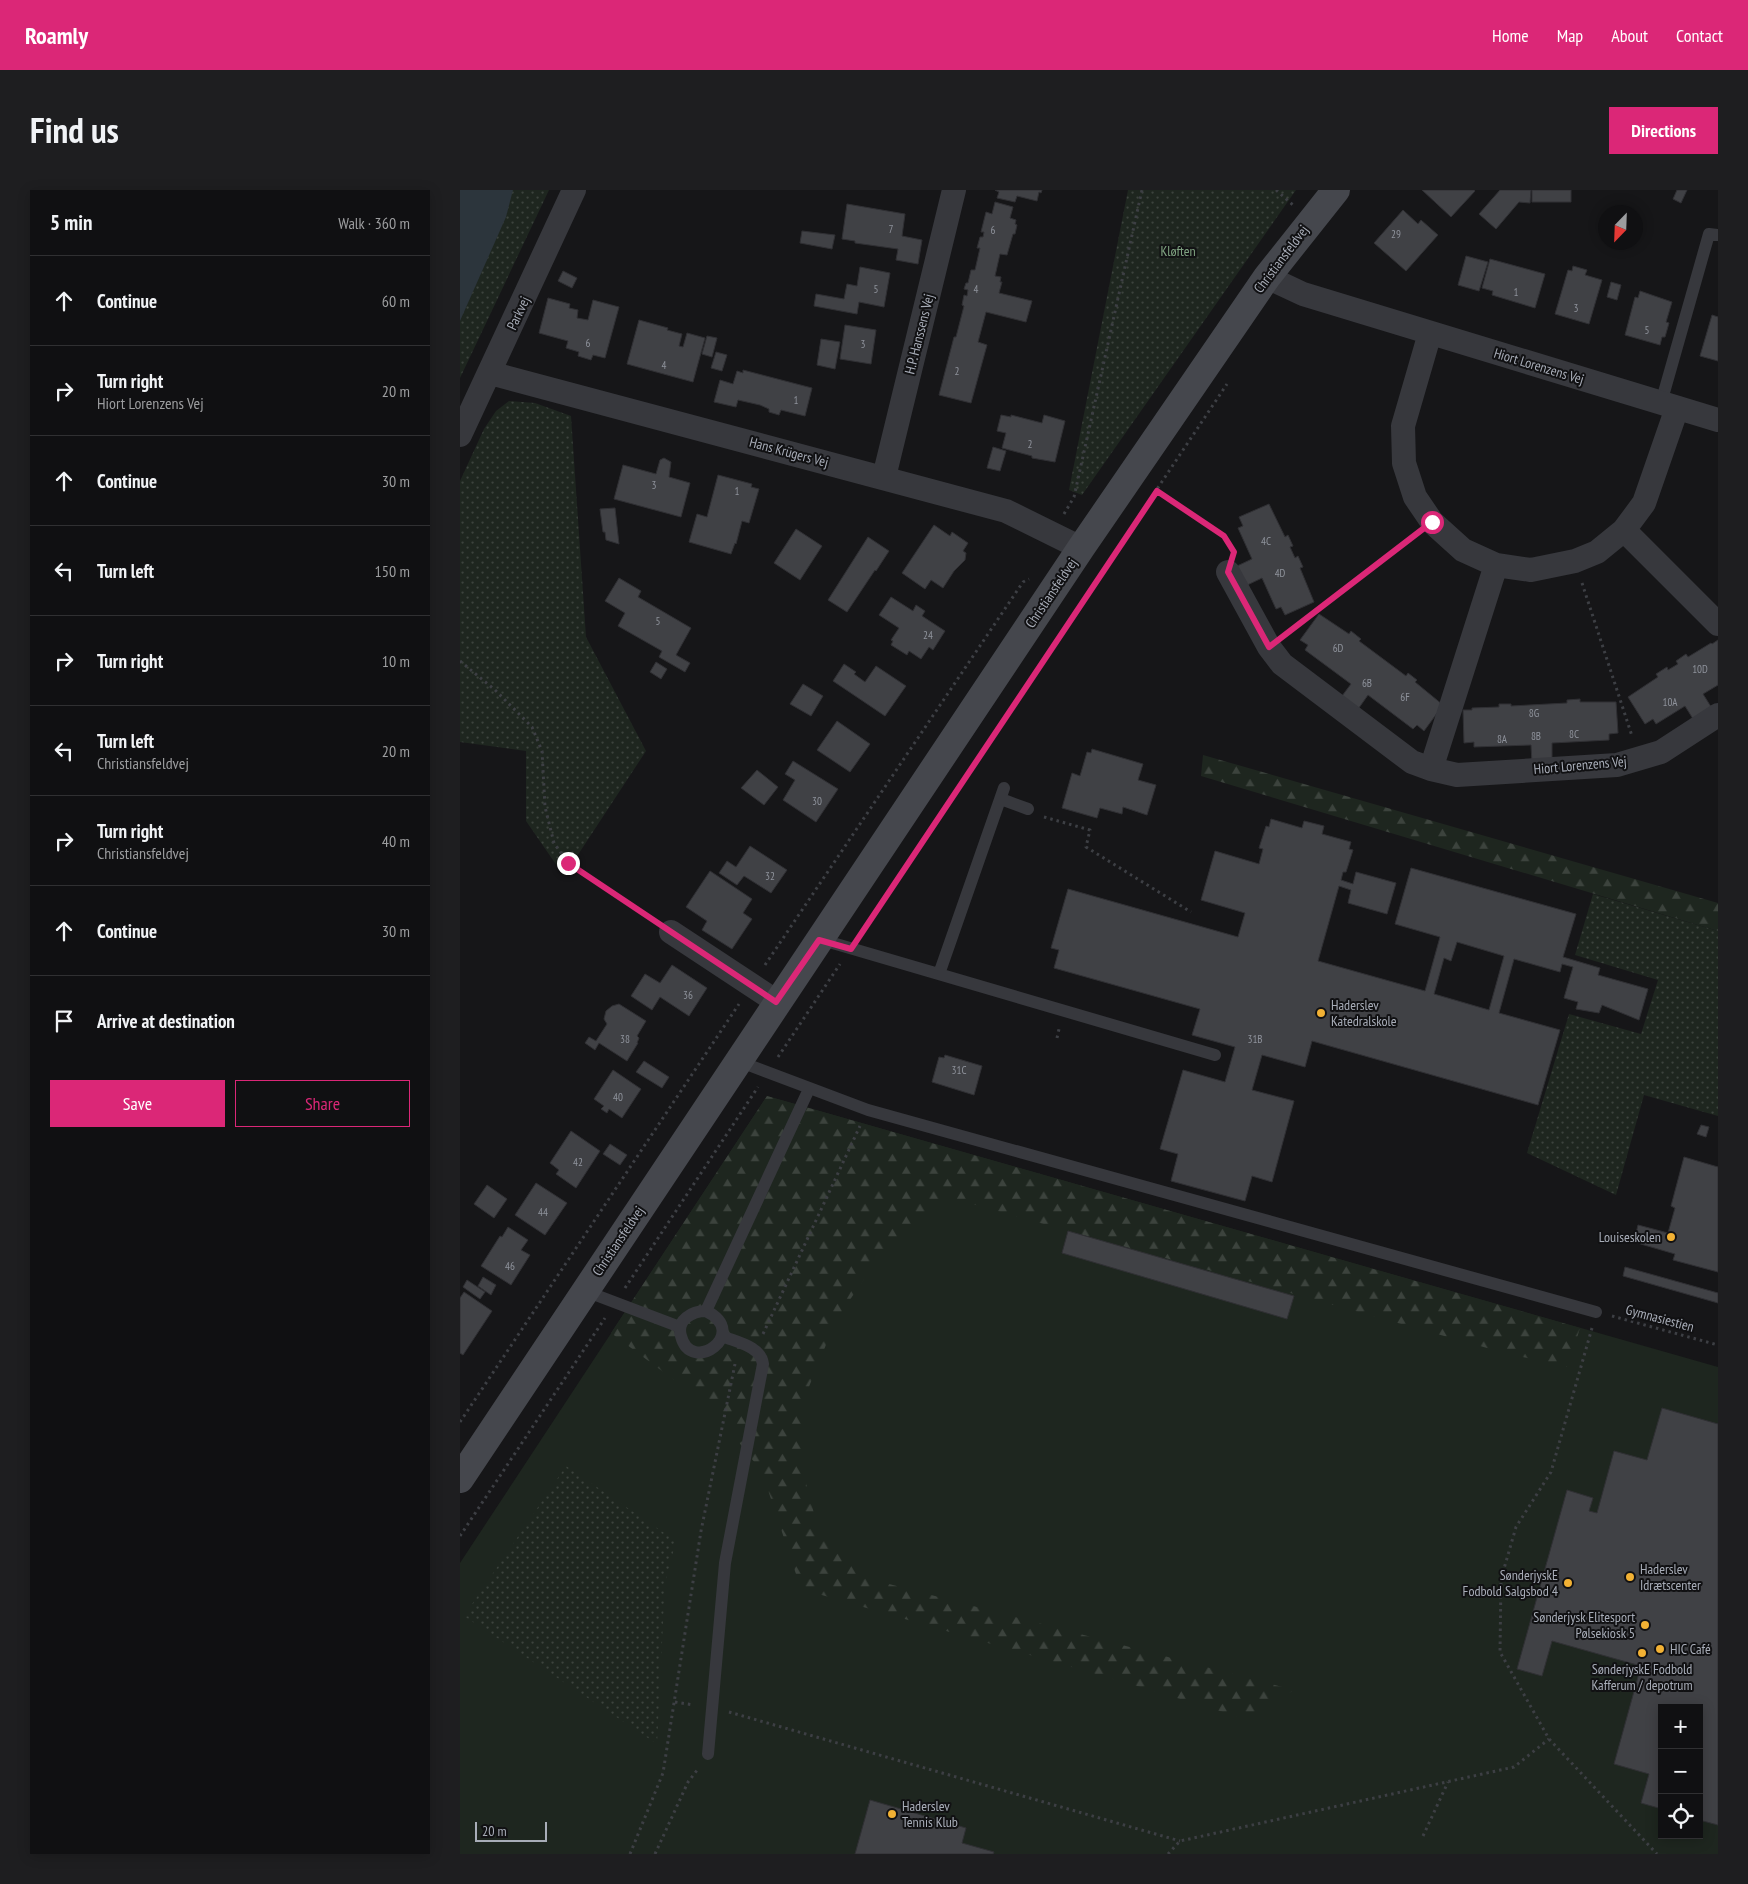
<!DOCTYPE html>
<html lang="en">
<head>
<meta charset="utf-8">
<style>
  :root { --surface:#101012; --page:#1e1e20; --text:#f1f3f6; --muted:#9c9d9f; --line:#303032; --accent:#db2777 }
  body { margin:0; font-family:"PT Sans Narrow",sans-serif; background:var(--page); color:var(--text) }
  .controls { position:absolute; right:15px; bottom:15px; display:grid; overflow:hidden; border-radius:0px; box-shadow:0 2px 12px #0003 }
  .controls button { width:45px; height:45px; display:grid; place-items:center; padding:0; border:0; border-bottom:1px solid var(--line); background:var(--surface); color:var(--text); font:25px sans-serif }
  .compass { position:absolute; left:1138px; top:15px; width:45px; height:45px; border-radius:50%; background:var(--surface); box-shadow:0 2px 12px #0003; rotate:203deg }
  .scale { position:absolute; left:15px; bottom:12px; width:72px; box-sizing:border-box; padding-left:5px; border:2px solid #a8adb8; border-top:0; font-size:14px; line-height:18px; white-space:nowrap; color:#a8adb8; -webkit-text-stroke:4px #111113; paint-order:stroke }
  .stop { position:absolute; width:15px; height:15px; margin:-11px; border:4px solid #db2777; border-radius:50%; background:#fff }
  .stop.end { background:#db2777; border-color:#fff; box-shadow:0 1px 5px #0008 }
  .list { margin:0; padding:0; list-style:none }
  h2 { display:flex; justify-content:space-between; align-items:center; height:65px; margin:0; padding:0 20px; font-size:21px }
  h2 small { font-size:16px; font-weight:400; color:var(--muted) }
  .list li { display:grid; grid-template-columns:32px 1fr auto; gap:15px; align-items:center; box-sizing:border-box; height:90px; padding:0 20px; border-top:1px solid var(--line) }
  .list b { display:block; font-size:19px; white-space:nowrap }
  .list p { margin:0; font-size:16px; white-space:nowrap; color:var(--muted) }
  .list em { font-size:16px; font-style:normal; color:var(--muted) }
  .actions { display:flex; gap:10px; padding:15px 20px }
  .actions a { flex:1; padding:11px 0; border:1px solid var(--accent); border-radius:0px; text-align:center; font-size:18px; color:var(--accent) }
  .actions .main { background:var(--accent); color:#fff }
  .icon { flex:none; width:28px; height:28px; fill:none; stroke:currentColor; stroke-width:2; stroke-linecap:round; stroke-linejoin:round }
  .map { position:relative; flex:none; width:1258px; height:1664px; overflow:hidden; border-radius:0px }
  header { display:flex; align-items:center; gap:30px; box-sizing:border-box; height:70px; padding:0 25px; background:var(--accent); color:#fff }
  header strong { font-size:24px }
  nav { display:flex; gap:28px; margin-inline-start:auto; font-size:18px }
  .intro { display:flex; align-items:center; justify-content:space-between; box-sizing:border-box; height:120px; padding:0 30px }
  h1 { margin:0; font-size:35px }
  .button { padding:12px 22px; border-radius:0px; background:var(--accent); color:#fff; font-size:18px; font-weight:700 }
  main { display:flex; gap:30px; padding:0 30px }
  aside { flex:1; background:var(--surface); border-radius:0px; box-shadow:0 2px 12px #0003 }
  .map>svg:first-child { display:block }
</style>
</head>
<body>
<header>
<strong>Roamly</strong>
<nav><a>Home</a><a>Map</a><a>About</a><a>Contact</a></nav>
</header>
<div class="intro"><h1>Find us</h1><a class="button">Directions</a></div>
<main>
<aside>
<h2>5 min<small>Walk · 360 m</small></h2>
<ul class="list">
<li><svg class="icon" aria-label="ahead" viewBox="0 0 24 24"><path d="M12 20V5M6 11l6-6 6 6"/></svg><div><b>Continue</b></div><em>60 m</em></li>
<li><svg class="icon" aria-label="right" viewBox="0 0 24 24"><path d="M7 20v-9h11M14 6l5 5-5 5"/></svg><div><b>Turn right</b><p>Hiort Lorenzens Vej</p></div><em>20 m</em></li>
<li><svg class="icon" aria-label="ahead" viewBox="0 0 24 24"><path d="M12 20V5M6 11l6-6 6 6"/></svg><div><b>Continue</b></div><em>30 m</em></li>
<li><svg class="icon" aria-label="left" viewBox="0 0 24 24"><path d="M17 20v-9H6M10 6l-5 5 5 5"/></svg><div><b>Turn left</b></div><em>150 m</em></li>
<li><svg class="icon" aria-label="right" viewBox="0 0 24 24"><path d="M7 20v-9h11M14 6l5 5-5 5"/></svg><div><b>Turn right</b></div><em>10 m</em></li>
<li><svg class="icon" aria-label="left" viewBox="0 0 24 24"><path d="M17 20v-9H6M10 6l-5 5 5 5"/></svg><div><b>Turn left</b><p>Christiansfeldvej</p></div><em>20 m</em></li>
<li><svg class="icon" aria-label="right" viewBox="0 0 24 24"><path d="M7 20v-9h11M14 6l5 5-5 5"/></svg><div><b>Turn right</b><p>Christiansfeldvej</p></div><em>40 m</em></li>
<li><svg class="icon" aria-label="ahead" viewBox="0 0 24 24"><path d="M12 20V5M6 11l6-6 6 6"/></svg><div><b>Continue</b></div><em>30 m</em></li>
<li><svg class="icon" aria-label="arrive" viewBox="0 0 24 24"><path d="M6 21V4h12l-3 4 3 4H6"/></svg><div><b>Arrive at destination</b></div></li>
</ul>
<div class="actions"><a class="main">Save</a><a>Share</a></div>
</aside>
<div class="map">
<svg width="1258" height="1664" viewBox="0 0 1258 1664">
  <defs>
    <pattern id="forest-firs" width="22" height="20" patternUnits="userSpaceOnUse" patternTransform="scale(1.25)"><rect width="22" height="20" fill="#1e261f"/><path d="M5 1l3.5 6h-7zM16 11l3.5 6h-7z" fill="#3c433d"/></pattern>
    <pattern id="park-dots" width="8" height="8" patternUnits="userSpaceOnUse" patternTransform="scale(1.25)"><rect width="8" height="8" fill="#1e261f"/><path d="M2 2h.1M6 6h.1" fill="none" stroke="#3c433d" stroke-width="1.8" stroke-linecap="round"/></pattern>
  </defs>
  <rect width="100%" height="100%" fill="#161618"/>
  <!-- green -->
  <path fill="#1e261f" fill-rule="evenodd" d="M307,906l951,271v487h-1258v-291zM1202,1518h37v127h-37z"/>
  <!-- forest -->
  <path fill="url(#forest-firs)" d="M743,565l515,148v28l-517,-155z
    M307,906l813,232 -12,39 -63,-14 -561,-157 -44,39 -31,37 -33,48 -32,79 -1,72 14,54 24,31 29,23 424,111 -48,29 -102,-31 -343,-99 -39,-117 -49,-63 -102,-76z"/>
  <!-- park -->
  <path fill="url(#park-dots)" d="M0,0h89l-89,188z
    M668,0h168l-214,305 -13,-5z
    M49,211l26,2 36,13 15,221 60,114 -82,125 -38,-55v-70l-66,-9v-261l24,-52 12,-18z
    M1133,704l125,37v185l-74,-21 -28,100 -89,-42 42,-139 72,20 17,-54 -83,-25z
    M106,1276l110,75 -11,42 -8,161 -193,-128z"/>
  <!-- water -->
  <path fill="#2c353c" d="M0,0h53l-7,27 -46,104z"/>
  <!-- building -->
  <path fill="#404145" stroke="#303034" fill-rule="evenodd" d="M535,0h47l-1,3 -2,-1 -2,9 -20,-5 -2,6 -18,-4 2,-6z
    M962,0h52l1,1 -24,26z
    M1040,0h31l-1,13 -11,-1 -23,27 -17,-15z
    M1072,0h39v12h-39z
    M1217,0h10l-6,13 -8,-4z
    M535,12l18,5 -3,11 6,2 -1,4 2,1 -2,9h-2l-6,21 -7,-1 -5,22 6,1 -1,5h2l-3,11 33,8 -6,21 -40,-10 -8,30 9,3 -16,58 -32,-8 15,-58h2l8,-31 -2,-1 2,-10 3,1 1,-6 -4,-1 2,-6h2l3,-13h4l5,-22h-3l3,-11h3l1,-5h-3l5,-20 6,2z
    M387,14l58,10 -3,22 20,4 -4,24 -22,-4 2,-11 -43,-6v-2l-13,-2z
    M943,20l15,14 3,-4 17,15 -32,36 -32,-28z
    M342,41l33,4 -3,14 -32,-6z
    M1006,66l22,6 -9,29 -21,-6z
    M1030,69l55,15 -10,34 -43,-13 1,-4 -11,-3z
    M1113,76l14,4 -2,5 17,5 -13,44 -34,-10 13,-44 4,1z
    M400,77l30,6 -6,34 -25,-5 -2,12 -43,-8 2,-12 28,5 3,-15 10,2z
    M103,81l14,7 -5,10 -14,-7z
    M1151,92l10,3 -4,15 -10,-3z
    M1180,101l32,11 -6,20 3,1 -4,14h-3l-2,8 -35,-10 10,-38 3,1z
    M88,108l22,6 -1,4 9,2 -1,8 11,2 5,-20 26,7 -14,51 -12,-3 -2,5 -13,-4 1,-4 -13,-4 2,-7 -29,-8z
    M1252,125l6,2v44l-18,-5z
    M179,130l29,8 -1,2 15,4 -3,12 4,1 4,-14 18,5 -12,44 -66,-18z
    M385,135l31,5 -5,34 -31,-5z
    M247,146l10,2 -5,19 -10,-3z
    M361,149l19,3 -5,27 -18,-4z
    M256,162l11,3 -5,16 -11,-3z
    M283,180l69,18 -7,28 -24,-6 -2,5 -10,-3v-3l-9,-4 -22,-5 -2,7 -22,-5 6,-22 13,4 4,-13 6,2z
    M541,225l10,2v-2l31,8 2,-8 21,6 -10,41 -23,-4v-2l-30,-8 4,-15 -9,-2z
    M533,257l13,4 -6,20 -13,-3z
    M204,268l7,4 -2,15 21,6 -9,34 -67,-18 9,-34 33,9 4,-14z
    M258,285l34,9 -1,3 8,2 -10,34 -7,-2 -6,23 -1,-1 -4,11 -42,-12 8,-28 10,3z
    M809,314l16,33 3,-2 5,11 -3,1 5,11 3,-2 5,11 -3,1 14,34 -29,13 -4,-8 -5,2 -14,-31 -19,9 -8,-20 17,-8 -14,-31 5,-2 -4,-9z
    M155,318l4,36 -13,-4 -1,-8h-2l-3,-23z
    M474,335l16,11 2,-4 16,11 -5,8 3,2 -1,7 -11,11 -11,17 -12,-8 -6,9 -23,-16z
    M336,339l26,17 -22,34 -26,-17z
    M408,347l21,14 -13,20 -1,-1 -28,42 -19,-12z
    M159,388l22,13 -3,6 53,31 -15,27 14,8 -5,9 -26,-15 3,-6 -44,-25 7,-13 -20,-12z
    M431,407l22,14 3,-6 9,6 -3,5 23,15 -12,19 -4,-3 -8,12 -12,-8 -2,4 -16,-10 2,-4 -2,-1 8,-12 -20,-13z
    M859,424l30,20 2,-3 10,8 -2,2 47,35 2,-3 9,7 -2,2 28,23 -19,26 -7,-6 -4,4 -45,-34 -12,17 -17,-12 12,-16 -46,-34 3,-5 -8,-5z
    M1258,450v45l-15,9 10,16 -18,12 -10,-16 -29,18 -3,-5 -8,5 -17,-27 30,-20 -2,-3 11,-7 1,3 10,-6 -2,-3 10,-7 2,3 23,-14 1,1z
    M196,472l11,7 -6,10 -11,-7z
    M384,474l12,8 -2,2 11,8 11,-16 30,20 -21,30 -52,-35z
    M343,494l20,12 -12,20 -21,-12z
    M1120,509v3h36l2,31 -9,1v6l-57,3v20l-20,1 -1,-19 -57,2v-5l-10,1 -1,-33h9v-2l27,-1v-3h12v2l56,-3v-3z
    M377,531l33,23 -20,28 -33,-22z
    M632,559l51,15 -5,16 18,5 -9,30 -24,-8 -1,7 -22,-6 -3,10 -35,-10 10,-35 8,3 7,-24 4,1z
    M333,571l45,28 -22,33 -33,-22 12,-20 -10,-6z
    M297,580l21,17 -14,18 -23,-17z
    M811,629l31,9 2,-7 20,5 -2,8 29,8 -2,7 4,1 -7,22h-3l-2,8 12,4 3,-12 40,11 -9,31 -39,-11 3,-13 -12,-4 -21,75 107,30 15,-54 -45,-13 16,-56 165,46 -13,43 37,11 -2,7 50,14 -9,31 -37,-15 -3,8 -23,-4 2,-7 -14,-4 9,-31 -11,-3 -2,8 -46,-13 -15,54 61,17 -22,75 -226,-64 -7,26 -43,-12 -10,35 42,11 -22,81 -20,-6 -7,25 -74,-20 7,-27 -18,-5 23,-79 42,12 10,-35 -43,-12 8,-26 -146,-41 5,-18 -8,-2 17,-59 170,48 7,-24 -44,-13 14,-49 44,13 4,-15 -4,-1 7,-22 3,1zM997,752l47,14 -15,54 -55,-16 10,-36 7,3z
    M290,656l37,24 -16,23 -27,-17 -7,9 -18,-12 8,-12 9,6z
    M250,681l42,28 -9,14 9,6 -20,30 -30,-19 5,-9 -21,-14z
    M212,775l35,23 -18,28 -29,-19 -8,13 -21,-14 14,-22 15,9z
    M159,814l27,17 -9,15 2,2 -2,5h1l-11,18 -28,-18 -4,7 -10,-7 4,-6 7,4 11,-17 -3,-5 2,-8 6,-5z
    M485,865l37,11 -8,29 -42,-13 7,-25 5,1z
    M184,871l25,16 -7,11 -26,-16z
    M153,880l28,19 -19,29 -13,-9 -2,4 -6,-4 3,-3 -10,-7z
    M1241,935l8,2 -3,10 -9,-3z
    M111,941l29,20 -24,37 -20,-14 3,-4 -9,-7z
    M150,954l17,11 -7,10 -17,-11z
    M1224,967l34,10v105l-45,-12 2,-6 -41,-12 4,-17 30,8 7,-25 -4,-2z
    M76,993l31,20 -22,32 -30,-20z
    M27,995l20,14 -13,19 -20,-14z
    M48,1037l20,13 -7,10 9,5 -19,30 -30,-19 19,-30 2,1z
    M608,1041l226,65 -7,23 -225,-66z
    M1165,1077l93,26v10l-95,-27z
    M23,1087l13,8 -5,10 -13,-9z
    M7,1090l18,12 -5,7 -17,-12z
    M4,1102l28,19 -29,44 -3,-2v-55z
    M1202,1218l56,16v401l-19,-5v-112h-37v101l-21,-6 8,-29 -35,-10 27,-98 -89,-25 -10,35 -25,-7 50,-179 26,8 -4,13 8,2 17,-62 33,9z
    M410,1610l96,28 -4,15 32,9 -1,2h-138z"/>
  <g fill="none" stroke-linecap="round" stroke-linejoin="round">
    <!-- path -->
    <path stroke="#3d3f44" stroke-width="3" stroke-dasharray="2.5 4" stroke-linecap="butt" d="M816,0l17,15
      M697,301l67,45 7,12
      M604,324l10,-17 68,-307
      M1122,393l50,153
      M827,443l126,-97
      M0,471l35,29 37,37 10,24 3,56 9,36 14,20 84,56
      M584,627l46,13 -4,17 105,65
      M402,742l365,-548
      M305,775l258,-383 6,-3
      M597,848l2,-9
      M318,867l62,-93
      M165,1098l133,-201
      M1152,1126l106,29
      M1132,1138l-41,144 -35,55 -15,52 -1,73 49,87 108,115
      M303,1144l97,-208
      M0,1232l279,-418
      M0,1346l145,-218
      M215,1512l19,3
      M269,1522l451,129
      M963,1646l25,-54
      M170,1664l33,-81 38,-242 34,-167
      M195,1664l33,-72 10,-13
      M708,1664l12,-13 334,-74 35,-28"/>
    <!-- lane -->
    <path stroke="#37383d" stroke-width="12" d="M1201,213l48,-169 9,1
      M541,609l27,10
      M359,749l396,116
      M479,784l65,-186
      M278,871l130,49 728,202
      M125,1101l95,36
      M246,1121c-14,0 -30,9 -25,25 10,40 70,-3 25,-25l103,-222
      M248,1564l17,-191 38,-199c-2,-18 -27,-22 -41,-28"/>
    <!-- street -->
    <path stroke="#37383d" stroke-width="24" d="M807,87l36,17 415,126
      M970,143l-27,93 1,37 11,34 17,25 31,28 33,15 35,5 44,-9 22,-9 27,-22 20,-27 33,-95
      M30,183l516,138 75,37
      M0,245l114,-245
      M424,287l70,-287
      M1164,340l94,94
      M768,382l41,75 13,17 130,98 19,7 26,6 160,-10 44,-13 57,-37
      M971,579l65,-204
      M211,742l106,70"/>
    <!-- secondary -->
    <path stroke="#45474d" stroke-width="28" d="M0,1289l621,-931 186,-271 69,-87"/>
  </g>
  <g fill="none" stroke-linecap="round" stroke-linejoin="round">
    <!-- route -->
    <path stroke="#db2777" stroke-width="6" d="M108,673l208,139 43,-62 32,9 306,-458 67,45 10,16 -6,20 41,75 163,-125"/>
  </g>
  <!-- markers -->
  <g fill="#f2b134" stroke="#111113" stroke-width="2">
    <circle cx="861" cy="823" r="5"/>
    <circle cx="1211" cy="1047" r="5"/>
    <circle cx="1170" cy="1387" r="5"/>
    <circle cx="1108" cy="1393" r="5"/>
    <circle cx="1185" cy="1435" r="5"/>
    <circle cx="1200" cy="1459" r="5"/>
    <circle cx="1182" cy="1463" r="5"/>
    <circle cx="432" cy="1624" r="5"/>
  </g>
  <g text-anchor="middle" dominant-baseline="central" stroke-width="4" stroke-linejoin="round" paint-order="stroke">
    <!-- number labels -->
    <g font-size="11" fill="#8e929b">
      <text x="431" y="39">7</text>
      <text x="533" y="40">6</text>
      <text x="936" y="44">29</text>
      <text x="416" y="99">5</text>
      <text x="516" y="99">4</text>
      <text x="1056" y="102">1</text>
      <text x="1116" y="118">3</text>
      <text x="1187" y="140">5</text>
      <text x="128" y="153">6</text>
      <text x="403" y="154">3</text>
      <text x="204" y="175">4</text>
      <text x="497" y="181">2</text>
      <text x="336" y="210">1</text>
      <text x="570" y="254">2</text>
      <text x="194" y="295">3</text>
      <text x="277" y="301">1</text>
      <text x="806" y="351">4C</text>
      <text x="820" y="383">4D</text>
      <text x="198" y="431">5</text>
      <text x="468" y="445">24</text>
      <text x="878" y="458">6D</text>
      <text x="1240" y="479">10D</text>
      <text x="907" y="493">6B</text>
      <text x="945" y="507">6F</text>
      <text x="1210" y="512">10A</text>
      <text x="1074" y="523">8G</text>
      <text x="1114" y="544">8C</text>
      <text x="1076" y="546">8B</text>
      <text x="1042" y="549">8A</text>
      <text x="357" y="611">30</text>
      <text x="310" y="686">32</text>
      <text x="228" y="805">36</text>
      <text x="165" y="849">38</text>
      <text x="795" y="849">31B</text>
      <text x="499" y="880">31C</text>
      <text x="158" y="907">40</text>
      <text x="118" y="972">42</text>
      <text x="83" y="1022">44</text>
      <text x="50" y="1076">46</text>
    </g>
    <!-- park labels -->
    <g font-size="14" fill="#7fa381" stroke="#111113">
      <text x="718" y="61">Kløften</text>
    </g>
    <!-- street labels -->
    <g font-size="14" fill="#a8adb8" stroke="#111113">
      <text transform="translate(821 69) rotate(-53)">Christiansfeldvej</text>
      <text transform="translate(58 123) rotate(-65)">Parkvej</text>
      <text transform="translate(459 144) rotate(-76)">H.P. Hanssens Vej</text>
      <text transform="translate(1079 176) rotate(17)">Hiort Lorenzens Vej</text>
      <text transform="translate(329 262) rotate(15)">Hans Krügers Vej</text>
      <text transform="translate(591 403) rotate(-56)">Christiansfeldvej</text>
      <text transform="translate(1120 575) rotate(-5)">Hiort Lorenzens Vej</text>
      <text transform="translate(158 1051) rotate(-56)">Christiansfeldvej</text>
      <text transform="translate(1200 1128) rotate(15)">Gymnasiestien</text>
    </g>
    <!-- poi labels -->
    <g font-size="14" fill="#a8adb8" stroke="#111113" text-anchor="start">
      <text x="871" y="815">Haderslev<tspan x="871" dy="16">Katedralskole</tspan></text>
      <text x="1201" y="1047" text-anchor="end">Louiseskolen</text>
      <text x="1180" y="1379">Haderslev<tspan x="1180" dy="16">Idrætscenter</tspan></text>
      <text x="1098" y="1385" text-anchor="end">SønderjyskE<tspan x="1098" dy="16">Fodbold Salgsbod 4</tspan></text>
      <text x="1175" y="1427" text-anchor="end">Sønderjysk Elitesport<tspan x="1175" dy="16">Pølsekiosk 5</tspan></text>
      <text x="1210" y="1459">HIC Café</text>
      <text x="1182" y="1479" text-anchor="middle">SønderjyskE Fodbold<tspan x="1182" dy="16">Kafferum / depotrum</tspan></text>
      <text x="442" y="1616">Haderslev<tspan x="442" dy="16">Tennis Klub</tspan></text>
    </g>
  </g>
</svg>
<div class="controls">
<button>+</button>
<button>−</button>
<button><svg class="icon" aria-label="locate" viewBox="0 0 24 24"><circle cx="12" cy="12" r="6"/><path d="M12 2v4M12 18v4M2 12h4M18 12h4"/></svg></button>
</div>
<svg class="compass" viewBox="-18 -18 36 36"><path d="M0-13l5 13h-10z" fill="#e53935"/><path d="M0 13l5-13h-10z" fill="#9c9d9f"/></svg>
<div class="scale">20 m</div>
<div class="stop" style="left:972px;top:332px"></div>
<div class="stop end" style="left:108px;top:673px"></div>
</div>
</main>
</body>
</html>
